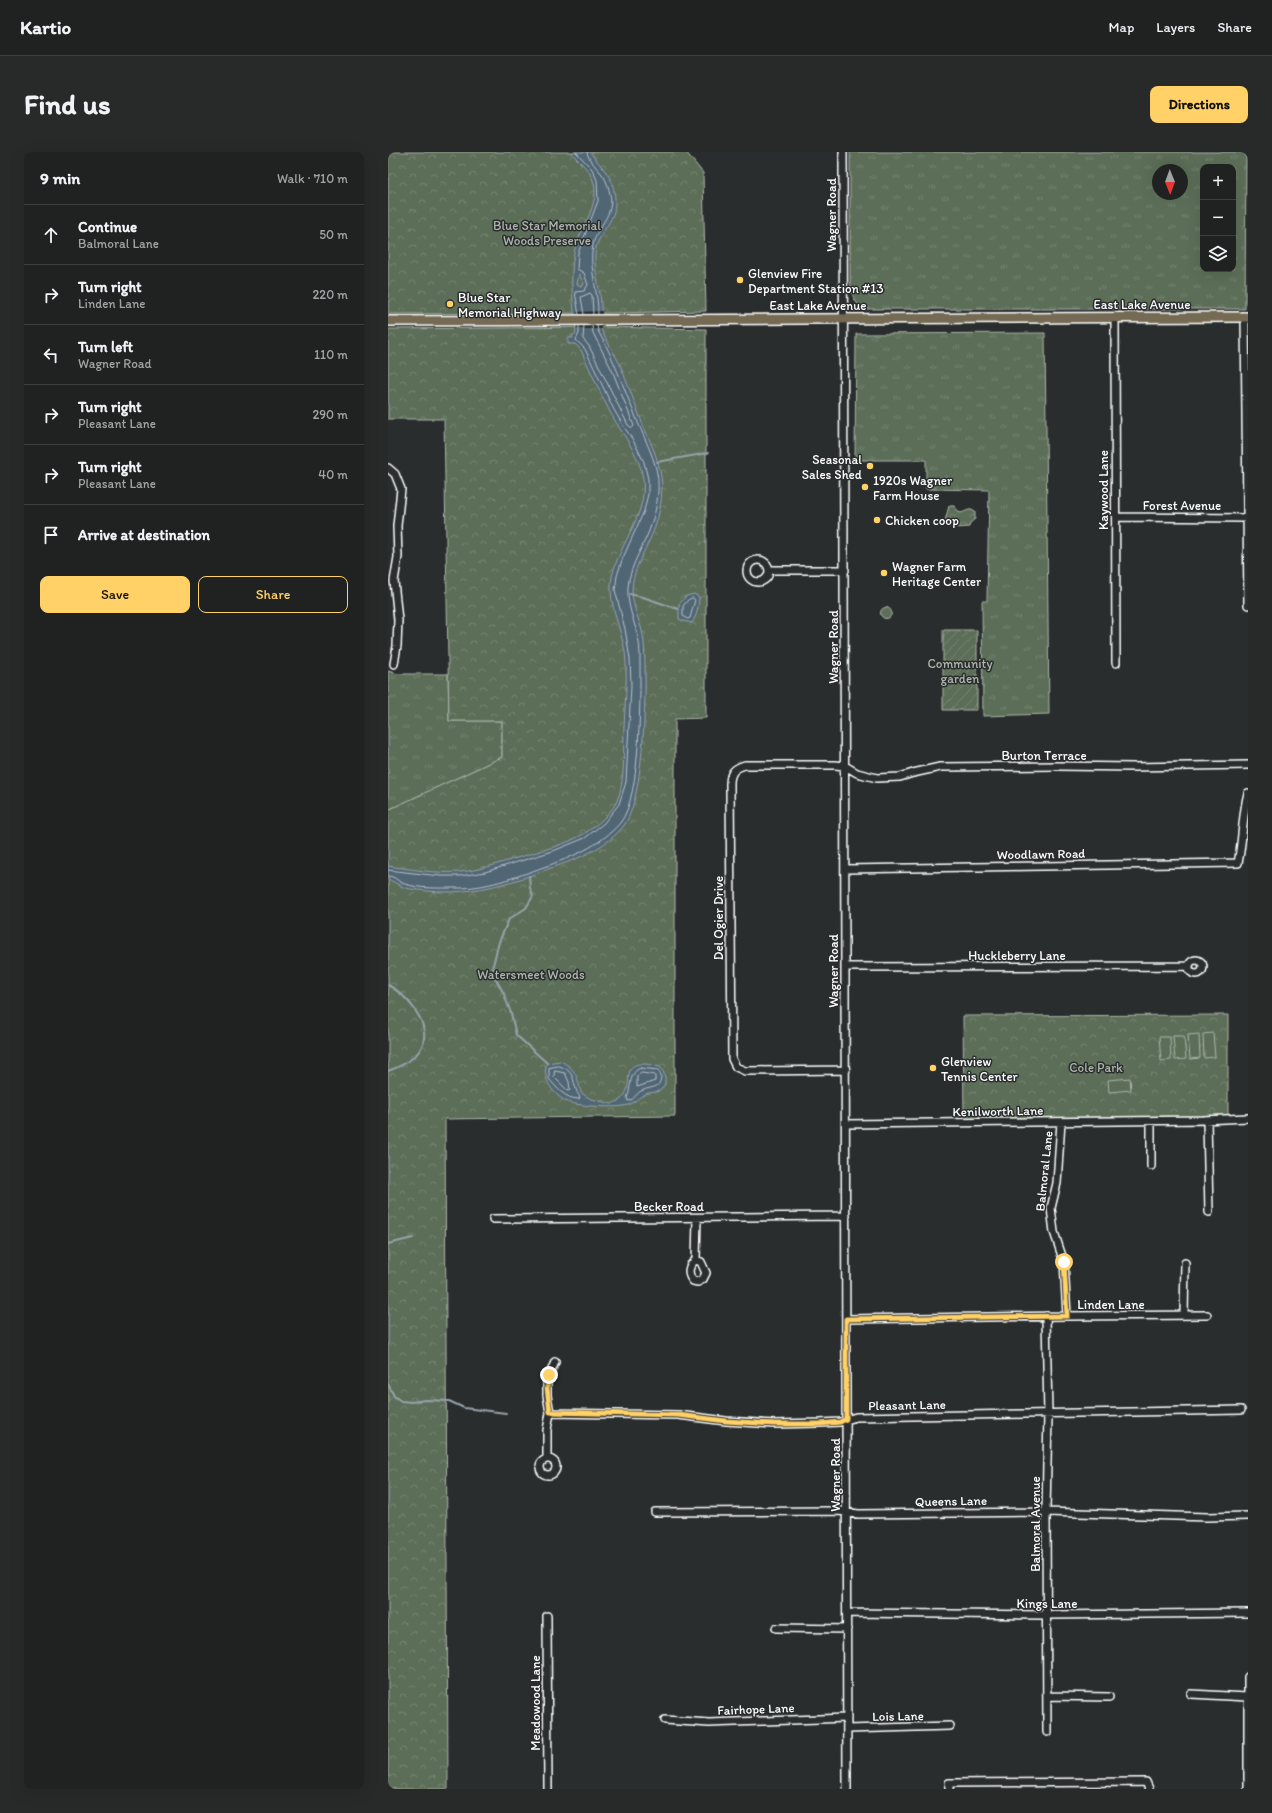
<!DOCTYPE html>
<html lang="en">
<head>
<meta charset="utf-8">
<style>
  :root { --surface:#202222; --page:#282a2a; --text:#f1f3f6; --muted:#a2a4a5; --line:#3d3f40; --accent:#ffd166 }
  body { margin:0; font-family:Itim,sans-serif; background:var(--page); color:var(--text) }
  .controls { position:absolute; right:12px; top:12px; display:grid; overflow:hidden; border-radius:8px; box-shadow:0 4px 16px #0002 }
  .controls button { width:36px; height:36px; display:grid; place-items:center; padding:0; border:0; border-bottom:1px solid var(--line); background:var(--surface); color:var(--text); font:20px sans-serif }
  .compass { position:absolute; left:764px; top:12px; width:36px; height:36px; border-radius:50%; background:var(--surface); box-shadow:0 4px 16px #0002; rotate:179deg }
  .stop { position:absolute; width:12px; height:12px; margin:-9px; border:3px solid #ffd166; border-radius:50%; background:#fff }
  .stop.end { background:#ffd166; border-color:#fff; box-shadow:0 1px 4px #0008 }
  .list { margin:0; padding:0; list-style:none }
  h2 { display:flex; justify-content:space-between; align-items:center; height:52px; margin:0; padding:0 16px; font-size:17px }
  h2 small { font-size:13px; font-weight:400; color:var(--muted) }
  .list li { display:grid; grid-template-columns:26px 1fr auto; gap:12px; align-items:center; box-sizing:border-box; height:60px; padding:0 16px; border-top:1px solid var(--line) }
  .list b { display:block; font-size:15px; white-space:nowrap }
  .list p { margin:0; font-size:13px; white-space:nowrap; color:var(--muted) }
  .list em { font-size:13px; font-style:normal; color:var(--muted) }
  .actions { display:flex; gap:8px; padding:12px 16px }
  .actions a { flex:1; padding:9px 0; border:1px solid var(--accent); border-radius:8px; text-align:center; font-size:14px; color:var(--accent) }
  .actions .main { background:var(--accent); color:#111 }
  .icon { flex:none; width:22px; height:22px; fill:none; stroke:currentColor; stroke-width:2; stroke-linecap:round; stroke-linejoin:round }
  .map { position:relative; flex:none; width:860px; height:1637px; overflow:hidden; border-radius:8px }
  header { display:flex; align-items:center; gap:24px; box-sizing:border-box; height:56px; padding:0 20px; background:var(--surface); border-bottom:1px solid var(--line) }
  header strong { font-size:19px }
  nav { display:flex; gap:22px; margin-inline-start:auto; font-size:14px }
  .intro { display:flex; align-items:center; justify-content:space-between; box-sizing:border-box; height:96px; padding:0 24px }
  h1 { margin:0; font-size:28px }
  .button { padding:10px 18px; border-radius:8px; background:var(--accent); color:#111; font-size:14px; font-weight:700 }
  main { display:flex; gap:24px; padding:0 24px }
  aside { flex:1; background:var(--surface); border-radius:8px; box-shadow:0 4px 16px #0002 }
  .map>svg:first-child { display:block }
</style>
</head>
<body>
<header>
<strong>Kartio</strong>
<nav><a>Map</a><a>Layers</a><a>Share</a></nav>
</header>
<div class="intro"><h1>Find us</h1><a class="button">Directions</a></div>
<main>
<aside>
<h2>9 min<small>Walk · 710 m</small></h2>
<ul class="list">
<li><svg class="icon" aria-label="ahead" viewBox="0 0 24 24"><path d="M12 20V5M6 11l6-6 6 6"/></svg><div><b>Continue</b><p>Balmoral Lane</p></div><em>50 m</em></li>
<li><svg class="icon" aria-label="right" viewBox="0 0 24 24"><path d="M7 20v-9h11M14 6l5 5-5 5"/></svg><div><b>Turn right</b><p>Linden Lane</p></div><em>220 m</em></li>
<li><svg class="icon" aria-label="left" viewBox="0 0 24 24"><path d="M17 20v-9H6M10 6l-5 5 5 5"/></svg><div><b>Turn left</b><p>Wagner Road</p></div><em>110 m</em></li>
<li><svg class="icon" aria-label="right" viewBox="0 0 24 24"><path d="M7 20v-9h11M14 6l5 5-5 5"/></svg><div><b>Turn right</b><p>Pleasant Lane</p></div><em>290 m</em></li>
<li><svg class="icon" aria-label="right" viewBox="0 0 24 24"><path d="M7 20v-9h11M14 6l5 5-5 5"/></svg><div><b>Turn right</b><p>Pleasant Lane</p></div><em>40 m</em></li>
<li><svg class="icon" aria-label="arrive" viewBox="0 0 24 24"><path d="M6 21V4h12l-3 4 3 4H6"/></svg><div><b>Arrive at destination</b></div></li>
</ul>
<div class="actions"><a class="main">Save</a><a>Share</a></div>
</aside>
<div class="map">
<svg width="860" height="1637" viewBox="0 0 860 1637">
  <defs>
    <pattern id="grass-tufts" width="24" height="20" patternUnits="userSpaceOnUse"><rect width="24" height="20" fill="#5c6e58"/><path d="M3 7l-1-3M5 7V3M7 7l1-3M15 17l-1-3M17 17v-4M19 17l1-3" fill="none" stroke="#748471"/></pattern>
    <pattern id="park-crowns" width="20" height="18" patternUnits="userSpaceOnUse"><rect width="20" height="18" fill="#5c6e58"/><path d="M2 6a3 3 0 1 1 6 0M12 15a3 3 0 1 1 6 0" fill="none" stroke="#748471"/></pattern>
    <pattern id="garden-furrows" width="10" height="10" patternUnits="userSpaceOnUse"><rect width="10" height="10" fill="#5c6e58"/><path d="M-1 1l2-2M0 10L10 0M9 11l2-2" fill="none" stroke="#748471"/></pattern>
  </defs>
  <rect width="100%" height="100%" fill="#2a2d2e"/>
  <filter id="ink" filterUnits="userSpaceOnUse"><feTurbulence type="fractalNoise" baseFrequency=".025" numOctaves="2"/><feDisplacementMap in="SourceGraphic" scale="8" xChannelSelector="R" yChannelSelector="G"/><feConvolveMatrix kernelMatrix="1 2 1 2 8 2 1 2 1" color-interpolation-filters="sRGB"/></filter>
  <g filter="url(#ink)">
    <!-- grass -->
    <path fill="url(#grass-tufts)" stroke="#aeb6ac" fill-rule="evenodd" d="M462,0h396l-1,157h-380c-12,-5 -14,-17 -15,-29zM815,15h30v102h-30zM770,18h24v24h-24z
      M657,181l4,381 -66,2 -1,-115h5l2,-111 -63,-1v-29h-71l1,-126z
      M492.5 461a5.5 5.5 0 1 1 11 0a5.5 5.5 0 1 1-11 0Z
      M0,519l10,3h50l1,47h53v36l-114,53z"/>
    <!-- park -->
    <path fill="url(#park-crowns)" stroke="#aeb6ac" d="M0,0h298l17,21 3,138 -95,2 -223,1z
      M215,175l103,2v389l-31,1v397l-230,3 3,670h-60v-979l114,-53v-36h-53l-5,-302h-56v-90z
      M561,354h5l6,7c7,-1 9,-6 15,-1v7l-5,4 -1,4c-9,1 -19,2 -24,-6z
      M840,863v102l-264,2 -1,-103z"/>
    <!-- garden -->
    <path fill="url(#garden-furrows)" stroke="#aeb6ac" d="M555,478h34v80h-34z"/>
    <!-- pitch -->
    <path fill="#5c6e58" stroke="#aeb6ac" d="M825,881l2,24 -11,1 -1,-24z
      M811,882l1,24 -10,1 -2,-24z
      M785,884h11l2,23 -11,1z
      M771,885h11l1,23 -10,1z
      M742,926l1,12 -22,2 -1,-12z"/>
    <!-- water -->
    <path fill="#516675" stroke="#97a3ac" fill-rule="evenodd" d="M183,0h19c5,8 13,15 18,23 8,14 10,33 2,46 -5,9 -11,16 -14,26 -4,19 4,38 5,57 1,8 -1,17 0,24 2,8 16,29 20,39 6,15 11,30 17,45 7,20 18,39 22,59 4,16 1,37 -4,53 -7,22 -24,43 -24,67 0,18 11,34 12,52 3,37 1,152 -19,181 -17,23 -47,35 -74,44 -42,16 -86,29 -132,22 -6,-1 -13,-1 -18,-4 -5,-2 -7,-5 -13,-6v-14c23,3 49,8 72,6 23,-2 45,-11 67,-17 19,-6 41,-11 58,-22 11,-7 24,-18 31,-30 10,-20 7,-54 8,-76 1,-22 3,-43 2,-65 -1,-24 -14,-48 -15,-71 -2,-27 21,-56 29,-82 13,-42 -13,-65 -31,-99 -10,-20 -19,-40 -28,-60l-6,-6h-7v-6h5l-1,-2 4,-3c-2,-28 -7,-52 -2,-80 5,-26 33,-54 15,-81 -5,-7 -13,-13 -18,-20zM191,122l5,10 -2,3 -5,-3z
      M306,442l5,3c0,8 -2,19 -7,26l-9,-2 -4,-2v-15l7,-8z
      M172,909c16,7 17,16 21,32l10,6 21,5c3,-2 7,-3 9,-5 17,-14 -8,-45 39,-32 6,7 8,18 -1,24 -5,2 -11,1 -15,4 -9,4 -10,10 -21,11 -10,2 -46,0 -55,-4 -14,-6 -27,-23 -21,-39z"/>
    <!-- pier -->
    <path fill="#2a2d2e" d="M214,159v18h-25v-17z"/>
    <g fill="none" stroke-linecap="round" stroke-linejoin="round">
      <!-- shore -->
      <path stroke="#b9c2c8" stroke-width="1" d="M188,0l16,17 5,11 1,21 -20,52 -1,16 7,4 4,12 -4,6 -9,1 4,23
        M199,0c1,9 12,17 17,25 3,5 5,12 6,17 5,21 -13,32 -17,51 -5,24 6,46 5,70
        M196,163l-3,-18 9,-4 2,2 1,20
        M196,174l-1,13 6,7 39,79 4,3 2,-2 -22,-56 -19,-37 -1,-7
        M305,446l2,2 -5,18 -3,1 -4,-3v-10l5,-6z
        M0,718l52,6h20l25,-4 68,-21 32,-13 19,-15 15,-19 7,-22 5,-96 -1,-27 -5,-30 -10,-39 2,-14 5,-16 22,-49 4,-17v-15l-4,-17 -11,-22 -9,-13 -11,-19 -28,-59 -9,-9 3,-7v-7
        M0,724c7,0 10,6 17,8 15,5 34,4 50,4 29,1 61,-11 89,-21 28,-10 56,-21 76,-44 22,-26 20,-133 20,-169 0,-24 -14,-44 -12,-67 2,-24 18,-43 24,-65 5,-14 8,-35 5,-49 -4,-20 -15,-39 -22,-58 -12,-28 -21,-57 -37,-84l-1,-5
        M171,914c19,5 12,19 21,31l-1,2c-14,0 -22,-11 -30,-20v-11z
        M253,916l17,2 3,5c0,15 -10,11 -20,16 -5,3 -7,9 -13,10l-1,-3c5,-11 1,-26 14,-30z
        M167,919l10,2 4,9 1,8 -2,1 -14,-14z
        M254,921l13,2v6l-18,6v-11z"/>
      <!-- stream -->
      <path stroke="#97a3ac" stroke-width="2" d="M269,310l51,-9
        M242,442l16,4 32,11
        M141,724l1,12 3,8 -7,12 -17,11 -10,23 -6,23 1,11 9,16 8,21 5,22 31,28
        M0,833c17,9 42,36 35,58 -4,14 -21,23 -35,28
        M0,1092l25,-6
        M0,1232l6,12 7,5 10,1 14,-2 24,1 15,7 42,5"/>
      <!-- minor casing -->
      <g stroke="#fff" stroke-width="10">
        <path id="minor" d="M455,0l4,1637
          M857,165l3,288
          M727,166l1,345
          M0,316l7,6 6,15 -4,37 1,31 -4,24 4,39 -1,26 -3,18
          M728,365l132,1
          M359 419a11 11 0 1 1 22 0a11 11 0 1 1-22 0Z
          M381,418h76
          M457,717l393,-6c5,-23 4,-47 10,-70
          M801 815a7 7 0 1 1 14 0a7 7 0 1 1-14 0Z
          M457,815l344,-1
          M458,918l-101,1 -9,-4 -4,-8 -2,-275c0,-11 4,-16 15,-19h90l10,1 12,7 20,5 23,-1 13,-4 27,-6 118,-1 75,1 115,-2
          M819,968l2,92
          M763,969v45
          M673,970l-4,61 -6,25 3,24 10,30 3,54
          M458,972l357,-4 45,-2
          M105,1067l353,-3
          M308,1108l5,2 5,11 -3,6 -5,3 -5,-1c-6,-7 -5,-16 3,-21l1,-42
          M796,1163l1,-52
          M658,1164l2,99 -2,97 1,220
          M458,1167l221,-3 140,-1
          M162,1261l128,2 48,6 49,3 45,-1 20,-1 16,-5 385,-7
          M159,1307v-29l3,-17 -3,-18v-14l8,-19
          M152 1315a8 8 0 1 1 16 0a8 8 0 1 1-16 0Z
          M267,1360l184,-1 19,3 188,-2 161,5 41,-1
          M459,1461l201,2 200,-2
          M159,1464l1,173
          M388,1476l71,1
          M803,1542l56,3
          M660,1544l61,1
          M277,1568l44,3 138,-5
          M459,1577l103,-3
          M561,1637v-6l197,-1 3,7
          M860,1637v-112"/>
      </g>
      <!-- major casing -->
      <g stroke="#fff" stroke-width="12">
        <path id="major" d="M0,169l860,-4"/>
      </g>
      <!-- minor -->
      <use href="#minor" stroke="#2a2d2e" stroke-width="7"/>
      <!-- major -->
      <use href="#major" stroke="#746b52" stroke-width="9"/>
    </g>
  </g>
  <g fill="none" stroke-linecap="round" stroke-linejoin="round" filter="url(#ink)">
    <!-- route -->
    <path stroke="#ffd166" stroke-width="5" d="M161,1223l-2,13 3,24 128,3 48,6 49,3h45l20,-2 6,-3v-100l221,-3 -3,-54"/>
  </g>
  <!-- markers -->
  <g fill="#ffd166" stroke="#2a2d2e" stroke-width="1.5">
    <circle cx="352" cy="128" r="4"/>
    <circle cx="62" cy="152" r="4"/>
    <circle cx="482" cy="314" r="4"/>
    <circle cx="477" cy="335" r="4"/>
    <circle cx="489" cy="368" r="4"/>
    <circle cx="496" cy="421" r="4"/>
    <circle cx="545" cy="916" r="4"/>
  </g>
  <g text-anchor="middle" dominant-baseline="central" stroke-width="3" stroke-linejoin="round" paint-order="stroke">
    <!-- street labels -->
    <g font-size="13" fill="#fff" stroke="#2a2d2e">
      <text transform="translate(443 63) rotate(-90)">Wagner Road</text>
      <text x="754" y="152">East Lake Avenue</text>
      <text x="430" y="153">East Lake Avenue</text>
      <text transform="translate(715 338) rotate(-90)">Kaywood Lane</text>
      <text x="794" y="353">Forest Avenue</text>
      <text transform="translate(445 495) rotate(-90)">Wagner Road</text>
      <text x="656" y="603">Burton Terrace</text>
      <text transform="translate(653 702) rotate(-1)">Woodlawn Road</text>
      <text transform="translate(330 766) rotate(-90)">Del Ogier Drive</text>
      <text x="629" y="803">Huckleberry Lane</text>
      <text transform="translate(445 819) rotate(-90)">Wagner Road</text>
      <text transform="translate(610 959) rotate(-1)">Kenilworth Lane</text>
      <text transform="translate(656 1019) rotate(-84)">Balmoral Lane</text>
      <text x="281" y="1054">Becker Road</text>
      <text x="723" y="1152">Linden Lane</text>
      <text transform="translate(519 1253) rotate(-1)">Pleasant Lane</text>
      <text transform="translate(447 1323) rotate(-90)">Wagner Road</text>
      <text transform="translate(563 1349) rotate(-1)">Queens Lane</text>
      <text transform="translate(647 1372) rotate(-90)">Balmoral Avenue</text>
      <text x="659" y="1451">Kings Lane</text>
      <text transform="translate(147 1551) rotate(-90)">Meadowood Lane</text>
      <text transform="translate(368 1557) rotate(-2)">Fairhope Lane</text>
      <text transform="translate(510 1564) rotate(-1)">Lois Lane</text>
    </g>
    <!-- park labels -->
    <g font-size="13" fill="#aeb6ac" stroke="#2a2d2e">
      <text x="159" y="73">Blue Star Memorial<tspan x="159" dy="15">Woods Preserve</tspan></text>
      <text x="572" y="511">Community<tspan x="572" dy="15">garden</tspan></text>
      <text x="143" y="822">Watersmeet Woods</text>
      <text x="708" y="915">Cole Park</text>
    </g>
    <!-- poi labels -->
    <g font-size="13" fill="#fff" stroke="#2a2d2e" text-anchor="start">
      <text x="360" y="121">Glenview Fire<tspan x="360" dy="15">Department Station #13</tspan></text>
      <text x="70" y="145">Blue Star<tspan x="70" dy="15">Memorial Highway</tspan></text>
      <text x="474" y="307" text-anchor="end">Seasonal<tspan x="474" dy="15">Sales Shed</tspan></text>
      <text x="485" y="328">1920s Wagner<tspan x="485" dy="15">Farm House</tspan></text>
      <text x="497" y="368">Chicken coop</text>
      <text x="504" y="414">Wagner Farm<tspan x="504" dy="15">Heritage Center</tspan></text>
      <text x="553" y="909">Glenview<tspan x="553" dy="15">Tennis Center</tspan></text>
    </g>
  </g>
</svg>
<div class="controls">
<button>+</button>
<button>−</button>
<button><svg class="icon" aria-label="layers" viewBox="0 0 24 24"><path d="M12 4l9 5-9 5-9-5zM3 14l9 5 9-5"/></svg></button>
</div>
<svg class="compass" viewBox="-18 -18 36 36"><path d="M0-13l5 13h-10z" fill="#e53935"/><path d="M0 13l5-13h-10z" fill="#a2a4a5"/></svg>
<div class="stop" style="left:676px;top:1110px"></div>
<div class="stop end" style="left:161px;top:1223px"></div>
</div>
</main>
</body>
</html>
